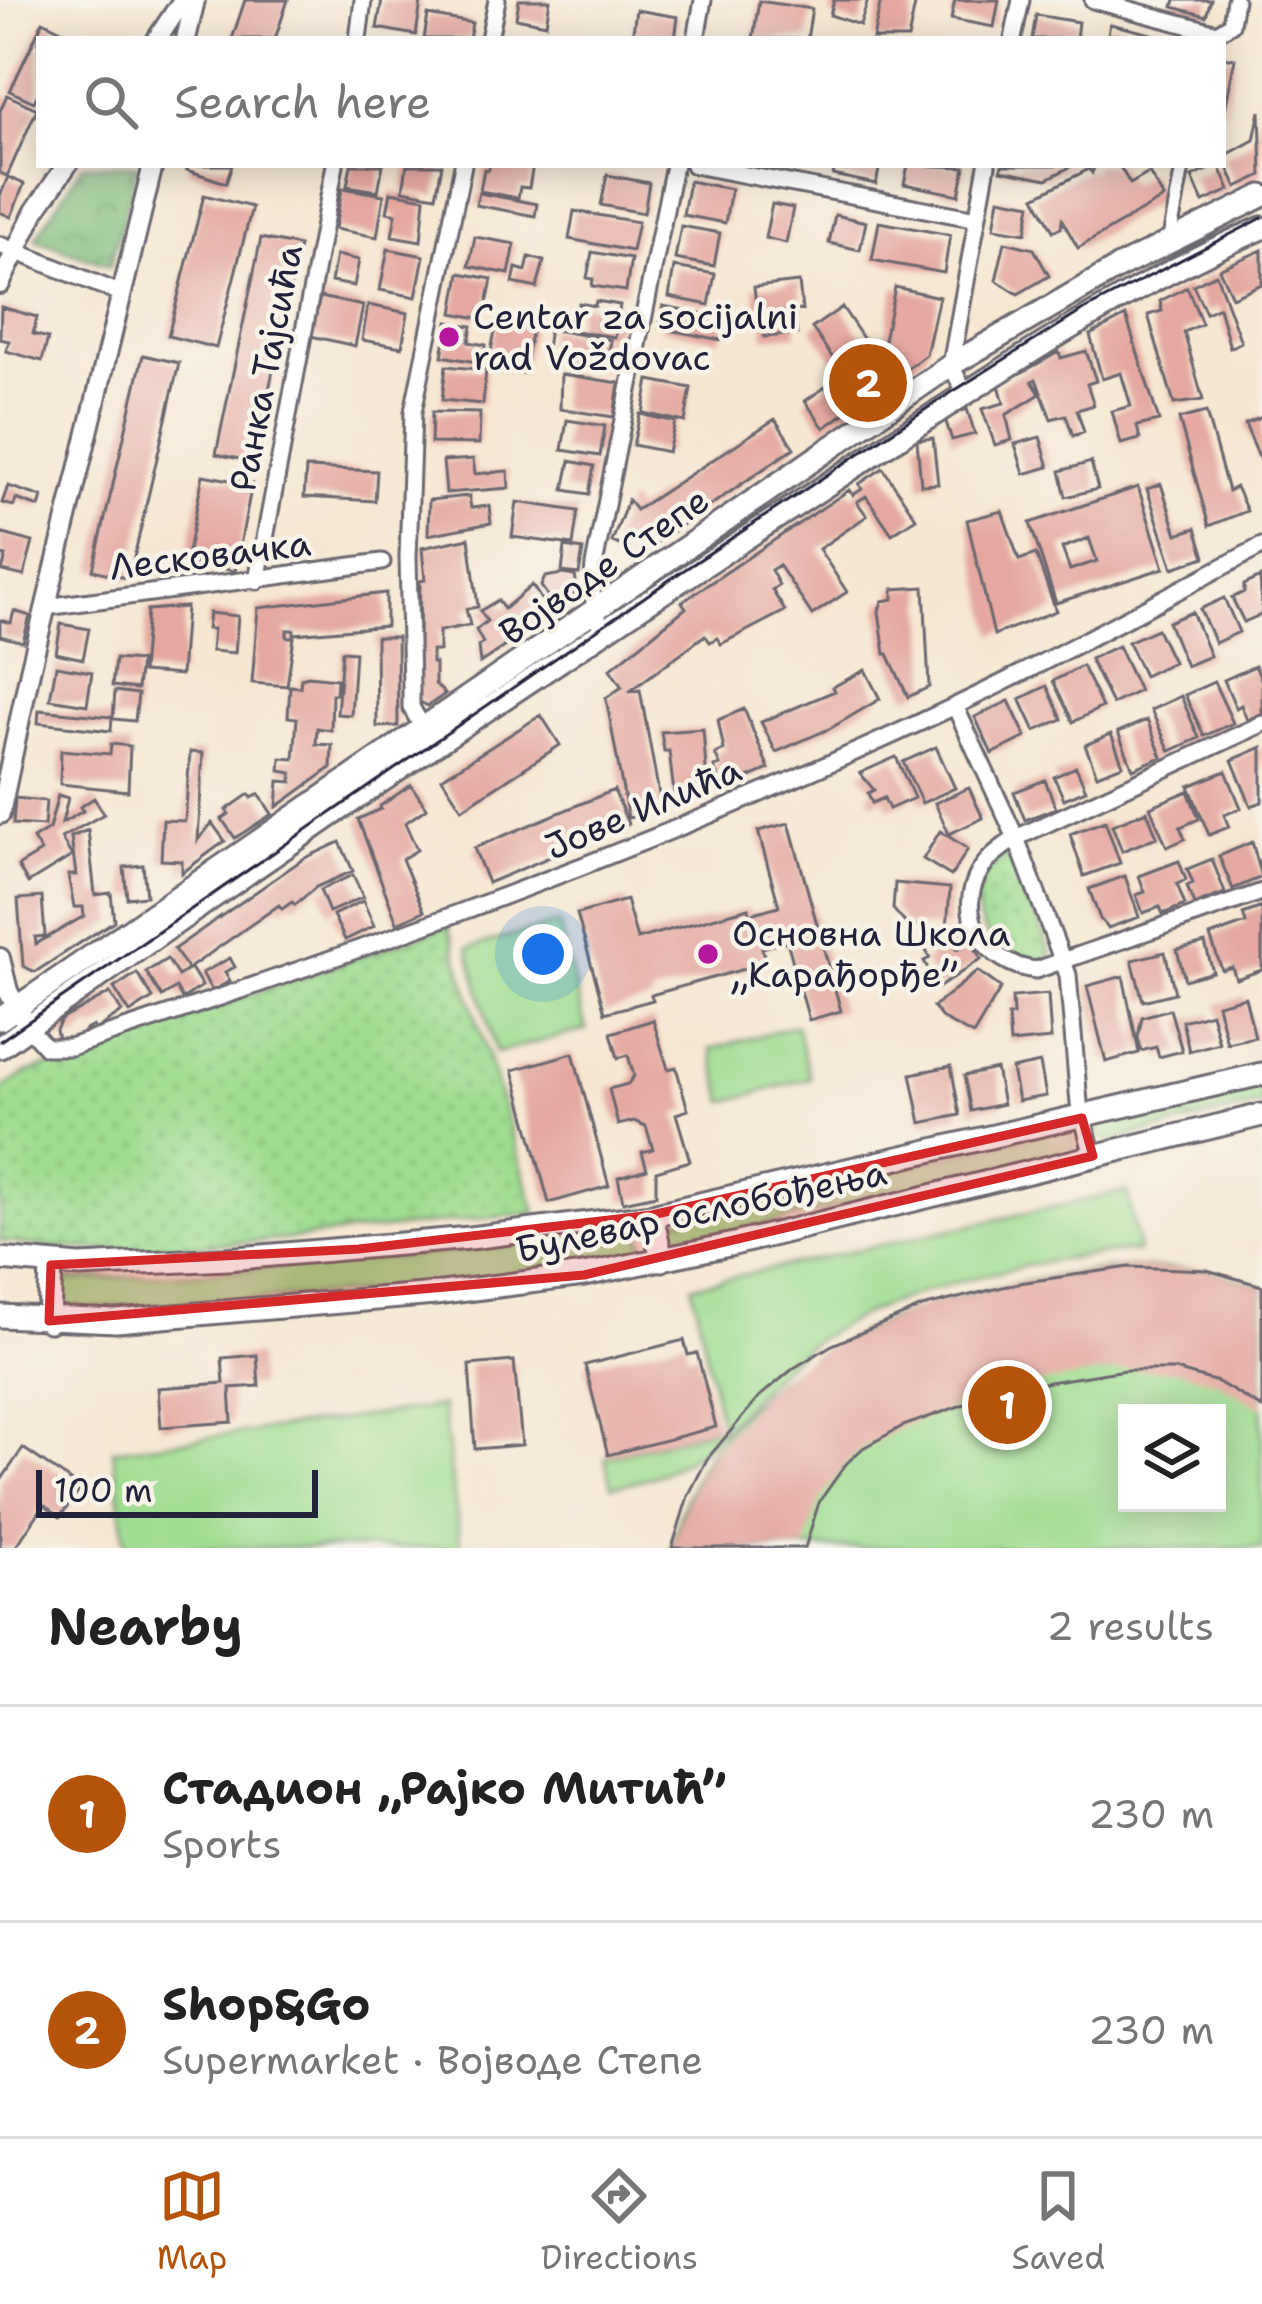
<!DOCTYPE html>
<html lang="en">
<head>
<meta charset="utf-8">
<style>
  :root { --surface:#fff; --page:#f6f6f6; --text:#222; --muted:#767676; --line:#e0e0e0; --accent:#b45309 }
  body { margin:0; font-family:"Shantell Sans",sans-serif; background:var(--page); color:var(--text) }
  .controls { position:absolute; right:36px; bottom:36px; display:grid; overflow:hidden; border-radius:0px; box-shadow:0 6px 30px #0003 }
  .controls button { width:108px; height:108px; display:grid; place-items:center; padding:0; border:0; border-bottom:3px solid var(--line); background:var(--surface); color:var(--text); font:60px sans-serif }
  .scale { position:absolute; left:36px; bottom:30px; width:282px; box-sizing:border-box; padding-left:12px; border:6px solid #22223b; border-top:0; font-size:33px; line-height:42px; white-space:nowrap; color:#22223b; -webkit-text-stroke:9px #f7f3e8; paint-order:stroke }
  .you { position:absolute; left:543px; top:954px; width:42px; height:42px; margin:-30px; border:9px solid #fff; border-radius:50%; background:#1a73e8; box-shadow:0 0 0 18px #1a73e833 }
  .badge { display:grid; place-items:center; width:78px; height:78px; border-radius:50%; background:var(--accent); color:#fff; font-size:39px; font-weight:700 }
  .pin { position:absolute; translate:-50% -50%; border:6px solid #fff; box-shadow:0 3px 12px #0006 }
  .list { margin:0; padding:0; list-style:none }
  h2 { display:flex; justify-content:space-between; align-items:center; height:156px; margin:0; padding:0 48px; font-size:51px }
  h2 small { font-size:39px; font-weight:400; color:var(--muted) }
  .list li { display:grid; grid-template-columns:78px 1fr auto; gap:36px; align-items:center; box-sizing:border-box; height:216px; padding:0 48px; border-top:3px solid var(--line) }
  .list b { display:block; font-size:45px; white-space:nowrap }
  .list p { margin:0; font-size:39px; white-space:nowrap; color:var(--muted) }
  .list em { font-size:39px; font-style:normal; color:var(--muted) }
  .icon { flex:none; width:66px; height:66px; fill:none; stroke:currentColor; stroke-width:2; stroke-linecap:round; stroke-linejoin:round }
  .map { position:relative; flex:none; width:1262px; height:1548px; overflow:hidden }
  .search { position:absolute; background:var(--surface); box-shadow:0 6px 30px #0003; left:36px; right:36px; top:36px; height:132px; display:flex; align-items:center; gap:30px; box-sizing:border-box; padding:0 42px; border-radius:0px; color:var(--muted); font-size:45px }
  .sheet { height:588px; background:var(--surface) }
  nav { display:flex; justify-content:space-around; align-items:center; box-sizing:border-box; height:168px; border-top:3px solid var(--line); background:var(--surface); font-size:33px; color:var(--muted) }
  nav a { display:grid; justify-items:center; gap:6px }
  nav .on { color:var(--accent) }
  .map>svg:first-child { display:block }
</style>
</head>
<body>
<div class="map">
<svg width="1262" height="1548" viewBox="0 0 1262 1548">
  <defs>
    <pattern id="forest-crowns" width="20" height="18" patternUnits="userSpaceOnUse" patternTransform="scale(3)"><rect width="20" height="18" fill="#7fbc7b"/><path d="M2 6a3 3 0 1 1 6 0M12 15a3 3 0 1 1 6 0" fill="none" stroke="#689866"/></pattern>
    <pattern id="park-dots" width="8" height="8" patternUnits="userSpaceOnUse" patternTransform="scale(3)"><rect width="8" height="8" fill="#9fdd91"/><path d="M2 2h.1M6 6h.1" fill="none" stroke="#89bd7e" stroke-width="1.8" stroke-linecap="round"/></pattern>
  </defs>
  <rect width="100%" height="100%" fill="#f7f3e8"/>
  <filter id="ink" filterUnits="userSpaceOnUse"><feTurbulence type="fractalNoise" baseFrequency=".00833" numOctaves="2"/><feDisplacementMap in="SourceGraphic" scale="24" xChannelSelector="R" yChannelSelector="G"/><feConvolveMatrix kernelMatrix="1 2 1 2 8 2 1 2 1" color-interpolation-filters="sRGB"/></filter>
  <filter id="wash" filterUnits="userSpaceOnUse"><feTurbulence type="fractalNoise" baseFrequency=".004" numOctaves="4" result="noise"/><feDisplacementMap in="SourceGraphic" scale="48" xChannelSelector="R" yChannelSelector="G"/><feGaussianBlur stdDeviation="2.7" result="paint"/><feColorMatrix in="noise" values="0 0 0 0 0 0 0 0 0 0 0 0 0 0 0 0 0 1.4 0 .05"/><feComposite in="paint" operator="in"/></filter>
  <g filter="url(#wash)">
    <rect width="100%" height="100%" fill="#f6e7d2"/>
    <!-- grass -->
    <path fill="#9fdd91" stroke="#608066" stroke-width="3" fill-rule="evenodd" d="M559,923l27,107 -90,23 -28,-105z
      M796,1025l14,53 -85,24 -14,-53z
      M1262,1081v23l-154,38 -11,-10 4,-10z
      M1064,1129l7,2 4,16 -3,6 -395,92 -11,-8v-13l8,-3z
      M1127,1191l12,60c-90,4 -249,39 -324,90 -80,54 -97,131 -203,145l-7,-28 116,-31 -29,-141z
      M627,1228l12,4 5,12 -5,8 -9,4 -240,35 -314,19 -16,-4 1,-23 3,-3 140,-7 257,-22z
      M1129,1267l78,3 55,16v262h-590c36,-202 284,-265 457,-281zM1127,1413h90v90h-90z
      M442,1406l19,142h-335l-13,-98z"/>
    <!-- forest -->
    <path fill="url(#forest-crowns)" stroke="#506f5b" stroke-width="3" d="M83,165h55l-28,101 -75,-27z"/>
    <!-- park -->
    <path fill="url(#park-dots)" stroke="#608066" stroke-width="3" d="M1014,852l38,106c-71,19 -106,-76 -38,-106z
      M448,926l88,287 -257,27 -165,10 -60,-2 -54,-7v-151l25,-16z"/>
    <g id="blocks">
      <!-- building -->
      <path fill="#e4a8a0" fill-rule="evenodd" d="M245,0h43l-13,39h-43z
        M382,0l39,2 -5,33 -39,-7z
        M519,0h31l-4,24 -30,-6z
        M834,0h34l-8,25 -30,-10z
        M881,0h35l-8,39h-35z
        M955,0h44l-5,27 -43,-8z
        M1175,0h36l-5,16 -33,-9z
        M759,1l53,8 -5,30h-54z
        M636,10l42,7 -3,22h-43z
        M428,15l44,8 -3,16h-45z
        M1036,15l42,7 -2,17h-44z
        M43,21l24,12 -3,6h-25v53l-5,10 -24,-11z
        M1110,24l42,10 -1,5h-44z
        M1223,57l12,2 -10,51h-2z
        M7,95l30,14 -30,67 -7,-3v-62z
        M1260,111l2,64 -25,12 -14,-30 31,-17z
        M189,165h43l-6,18 -39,-13z
        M351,165h32l-5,26 -31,-5z
        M407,165h35l-6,31 -33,-6z
        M489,165h44l-4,23 -9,-1 -2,11 -38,-7 4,-22 4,1z
        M836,165h44l-4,19 -43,-9z
        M908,165l57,2 -6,28 -55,-11z
        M1002,165h72l-27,14 -46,-9z
        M1095,165h24l11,19 19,-11 15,25 -86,50 -16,-28 -1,8 -8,3 -18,-34 54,-28 3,4z
        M1219,165l11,25 -27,12 -11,-25z
        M607,175l42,8 -5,30 -43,-8z
        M8,177l16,7 -13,33 -11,-5v-16z
        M689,181l42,8 -6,34 -42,-8z
        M342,188l42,7 -7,42 -42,-8z
        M391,192l34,6 -4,43 -29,-5 4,-22 -9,-2z
        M479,193l58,11 -2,12 -59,-11z
        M204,195l48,12 -36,141 -48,-12z
        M999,198l32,6 -5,29 -32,-5z
        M772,204l21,4 -7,35 -21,-5z
        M574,211l64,11 -6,29 -63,-12z
        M835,215l31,7 -6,28 -31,-7z
        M879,222l71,13 -6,38 -72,-13z
        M681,226l39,7 -6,33 -39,-7z
        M475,237l40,7 -6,30 -40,-8z
        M261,238l38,8 -45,216 -38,-8z
        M1005,242l29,7 15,27 -31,18 -22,-14z
        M388,249l36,7 -8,41 -36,-7z
        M1262,250v34l-30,13 -13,-28z
        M592,252l39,7 -5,32 -34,-5 1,-7 -6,-1z
        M336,255l23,5 -5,26 -23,-4z
        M529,257l15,4 -7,27 -24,-5 3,-15 10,3z
        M674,267l41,7 -6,31 -40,-8z
        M460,273l32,6 -8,40 -31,-6z
        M1216,274l25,68 -11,6 -11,-41 -13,6 -13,-28z
        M799,282l3,28 -45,5 -3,-28z
        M895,287l44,10 -13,58 -102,73 -19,-27 39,-27 -32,-46 30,-21 31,46 10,-8z
        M1187,287l15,37 -18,8 19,68 -29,4 -26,-89 14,-4 -2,-10z
        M320,297l43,9 -8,40 -44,-10z
        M596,301l24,4 -5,32 -40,-6 4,-28 16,3z
        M368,305l40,8 -6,34 -40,-7z
        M663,306l63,12 -5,22 -62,-12z
        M1,307l36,10 -4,17 15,4 -6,23 -36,-10 3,-10 -9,-2z
        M795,316l2,18 -33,3 -1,-18z
        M1126,316l33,105 -22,5 3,13 -19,5 -9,-33 19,-5 -10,-33 -19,6 -12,-44z
        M497,321l35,8 -9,44 -35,-7z
        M448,322l24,4 -3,16 17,3 -3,18 -41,-7z
        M549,329l62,11 -5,30 -62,-10z
        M1086,351l10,30 -9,3 7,21 -17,5 7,22 -11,4 -7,-21 -15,4 -15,-40 -4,2 8,13 -34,21 6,25 -17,5 -13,-36 22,-6 -5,-18 60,-33 2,6z
        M143,355l36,8 -50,216 -36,-9z
        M446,366l40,4 -3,34 -41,-4z
        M561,374l58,9 -5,34 -54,-8z
        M649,380l42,8 -6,34 -42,-9z
        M967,409l8,25 -23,6 -7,-21z
        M432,412l48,1 -1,31 -48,-1z
        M1206,412l22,79 8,-4 11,24 -38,15 -30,-107z
        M640,414l35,8 -7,30 -35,-7z
        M1262,417v48l-17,-41z
        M775,419l19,29 -160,110 -7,-10 -15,-6 16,-42 8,10z
        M567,420l38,6 -5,30 -38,-6z
        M1040,437l9,30 -25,7 -9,-30z
        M933,438l5,46 -17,1 -4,-45z
        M473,459l2,15 33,-3 1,17 -63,5 -3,-32z
        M570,461l24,5 -5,28 -25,-4z
        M1091,462l7,27 -32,8 -6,-26z
        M306,468l71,3 -2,30 -71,-4z
        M883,468l33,50 -24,16 -26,-38 -9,6 10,14 -48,33 28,43 -35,23 -33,-50 -8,5 8,15 -7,5 13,21 -64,33 -4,-6 -7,4 -5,-7 -76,57 11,-2 22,121 -34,7 -22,-120 16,-11 -12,-18 76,-61 -4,-6 167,-112 4,5 9,-6 -3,-5z
        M203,475l49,9 -17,87 -49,-10z
        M1161,484l16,50 19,-6 9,29 -32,11 -26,-79z
        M8,486l34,11 -3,10 -23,-8 -2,7 -12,-3z
        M1138,487l26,81 -108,35 -26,-80zM1089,538l8,23 -27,9 -8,-22z
        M469,496l2,12 18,-2 2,17 -63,12 1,-35z
        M517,502l61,9 -5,34 -61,-8z
        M1002,511l17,49 17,-6 20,57 -62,24 -27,-115z
        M0,533l33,9 -9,34 -22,-5 4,-15 -6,-1z
        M469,538l9,69 -12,2 4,16 -31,6v20h-7v12h3v21l10,10 -17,12 -10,-5 2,-120 5,-1 -3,-32z
        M565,547l18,3 -4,24 -17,-2z
        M562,574l13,2 2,10 -8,17 -11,8 -17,-25 4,-9z
        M1260,577l2,37 -18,8 -12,-24 12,-6v-7z
        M532,585l19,30 -71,48 -2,-17 5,-3 -7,-13 11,-9 -7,-10 18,-11 6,9z
        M924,587l5,100 -21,10 -20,-43h-3l-6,-43 3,-10 11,-2v-10z
        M386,593v33l-92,8v-4h-7v7h7l-7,49 -35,-3 6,-75z
        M1224,598l15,34 -24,11 -15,-34z
        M186,607l-5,68 -39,-3 5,-62z
        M14,611l16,5 -7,26 -23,-6v-16l11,3z
        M1192,612l18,44 -24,10 -18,-44z
        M209,613l29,3 -3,37 -24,-2 2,-22h-6z
        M61,624l28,5 -6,30 -27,-6z
        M1157,629l16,33 -29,14 -16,-34z
        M376,637h21l1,89 -21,1z
        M1118,646l21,45 -27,13 -22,-45z
        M342,651l13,1 -4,63 -14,-1z
        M115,659l25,2 -3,28 -25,-3z
        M56,666l36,6 -5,33 -37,-6z
        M1082,666l20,41 -29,15 -20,-41z
        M1255,666l7,15v32l-15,7 -6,-15 -5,3 -12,-28z
        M865,670l15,29 -49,29 -55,24 -15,-30 74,-31 -2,-4z
        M308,676l29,3 -1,15h-4l-1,36 -14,-2 -1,16 16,1 -1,23 -54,39 2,-26 13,1v-9l-12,-2 1,-13 13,1 3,-41 -9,-1 2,-31 10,1 1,-9z
        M1214,682l19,41 -29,13 -19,-41z
        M1047,686l15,33 -27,12 -15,-32z
        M115,691l23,3 -3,27 -22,-2z
        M1181,696l18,42 -29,13 -19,-41z
        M1009,701l17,36 -34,17 -17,-37z
        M744,709l25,60 -46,20 -9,-22 6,-2 -5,-11 9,-4 -6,-30z
        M39,710l73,7 -1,14 -73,-8z
        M541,715l19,30 -98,64 -20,-31z
        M1147,720l15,37 -29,12 -15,-37z
        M703,729l4,53h-8l-7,18 -17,2 -6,-51h-5l-3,-19z
        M1111,734l12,31 -26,10 -12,-30z
        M111,744l19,2 -2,45 -68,-7 1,-34 49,4z
        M936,747l19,41 -33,15 -19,-41z
        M1262,747v55l-11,4 -19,-46z
        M190,752l13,1 -5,87 14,-17 13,18 -43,32v-12l-21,-1 2,-40 22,1z
        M896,757l18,41 -25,11 -5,-11 -12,5 -4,-10 6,-3 -14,-17z
        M1076,767l10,23 -22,9 -10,-22z
        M1226,771l15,37 -17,7 5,12 -20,8 -20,-49z
        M1045,780l11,28 -31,12 -11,-28z
        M411,785l16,23 -22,15 12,27 -15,9 22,52 -27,12 -39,-104 23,-10 -1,-3z
        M969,788l14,30 -34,16 -14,-31z
        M614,790l14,34 -140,59 -14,-35z
        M1188,791l11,28 -19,8 5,12 -18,8 -17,-40z
        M249,794l3,4 7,-4 13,20 -37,24 -13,-19 7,-5 -3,-4z
        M58,795l10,3 -6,25 21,-12 -3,-4 14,-9 10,16 -43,24 11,18 -44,27 -10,-17 23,-14 -8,-13 16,-10z
        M15,798l31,3 -2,25 -31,-2z
        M1147,811l10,26 -35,14 -10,-26z
        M1105,821l15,42 -36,13 -14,-42z
        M789,823l52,188 -32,9 -22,-79 -25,7 4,15 -115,32 2,5 -48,13 -28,-99 49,-14 11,39 112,-31 1,6 29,-8 -21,-75z
        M88,830l7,65 16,-2 3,28 -79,51 -12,-6 -5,-67 24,-2 3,39 -10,1 1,7 48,-28 -1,-9h-9l-6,-32h8l-5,-38z
        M940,831l28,18 -17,27 -28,-17z
        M340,842l13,29 -37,16 -21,18 -3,-3 -10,7 -3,-4 -91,64 -14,-20 129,-90z
        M1252,842l10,35 -29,12 -14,-33z
        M1212,859l13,34 -31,12 -7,-19 6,-3 -6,-14z
        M1179,861l7,19 -9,4 8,21 -22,9 -3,-7 -17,6 -7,-18 9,-3 -6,-16z
        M143,865l3,31 -19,2 -3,-31z
        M353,875l10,22 -34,15 -9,-22z
        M1125,876l14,41 -31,11 -8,-9 -11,-30z
        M895,883l55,5 -3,41 -40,-4 -14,-16z
        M363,901l11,25 -29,14 -12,-25z
        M1262,907v63l-26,9 -4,-12 -10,3 -12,-34 36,-13 -3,-9z
        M949,932l8,17 15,-7 9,17 -43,29 -14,-27 6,-3 -7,-13z
        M1205,943l8,29 -28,8 -8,-30z
        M1165,952l10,41 -32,8 -11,-41z
        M230,958l5,9 -10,5 5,9 -18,10 -10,-18z
        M167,959l11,17 13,-8 11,18 -20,13 -6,-11 -14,9 -16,-25z
        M978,971l23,17 -28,47 -30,-16 -10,-12z
        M137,973l16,25 -23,15 -16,-25z
        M1123,976l16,77 -33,9 -19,-76z
        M110,993l12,19 -27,18 -2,-4 -9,5 -4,6 -22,2 -2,-9 5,-10z
        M1048,994l3,45 -41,4 -2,-27 5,-1 -1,-18z
        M1245,997l10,40 -28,6 -10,-39z
        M1170,1009l12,42 -23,6 -3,-10 -15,4 -3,-14 4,-20z
        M1211,1013l8,30 -30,8 -7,-30z
        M653,1020l15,49 8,-2 12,43 -12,4 14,47 -34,10v24l-33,7 -5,-25 29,-8 -5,-17 11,-3 -7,-23 -12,-5 -16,4 -9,-36 19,-5 6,-8 -6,-21 -10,3 -7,-25z
        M573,1053l36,133 -60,17 -36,-133z
        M1040,1063l6,33 -28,5 -6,-32z
        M951,1066l9,49 -39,8 -10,-49z
        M996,1069l7,35 -32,7 -7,-35z
        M1129,1267l78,3 55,16v122l-44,-26 -43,-12h-50l-82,13 -75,20 -65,23 -40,22 -17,16 -27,38 -14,46h-133l16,-52 19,-37 53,-63 34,-28 38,-23 90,-38 97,-24z
        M684,1340l4,15 9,-2 19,74 -108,28 -23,-90z
        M257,1355l2,31 -29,2 2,34 -71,5 -3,-39 66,-5 -2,-25z
        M514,1361l8,84 -47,4 -6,-84z
        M23,1448l58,40 -21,29 -16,-12 -29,43h-15v-66z"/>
    </g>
  </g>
  <g filter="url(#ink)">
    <use href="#blocks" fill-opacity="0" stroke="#6c6770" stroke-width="3"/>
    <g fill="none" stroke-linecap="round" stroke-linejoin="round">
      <!-- pedestrian casing -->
      <g stroke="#6c6770" stroke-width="18">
        <path id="pedestrian" d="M1169,241l14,-76"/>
      </g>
      <!-- minor casing -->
      <g stroke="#6c6770" stroke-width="21">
        <path id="minor" d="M1093,0l124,33 14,-9 4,-24
          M358,39l5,-39
          M489,39l8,-39
          M696,39l7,-39
          M1013,39l8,-39
          M694,165l283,54
          M0,245l122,49
          M965,393l-14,-28 36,-200
          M257,581l78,-416
          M46,607l336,-45
          M602,633l-10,-40 2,-28 80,-400
          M955,706l61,132 52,137 11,128 14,53
          M1262,724l-246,114c-13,9 -27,18 -36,33 -27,45 7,94 56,99l226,-78
          M424,730l-13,-23v-20l-3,-130 5,-145 50,-247
          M28,1027l18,20h24c301,-98 598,-205 885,-341 104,-49 205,-107 307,-160"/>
      </g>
      <!-- tertiary casing -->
      <g stroke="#6c6770" stroke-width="24">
        <path id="tertiary" d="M157,39l26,-39
          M186,39l9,-39
          M0,284l35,-73 32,-46
          M0,814l30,-143 123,-506
          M0,958l8,33 20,36"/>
      </g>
      <!-- secondary casing -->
      <g stroke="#6c6770" stroke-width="27">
        <path id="secondary" d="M0,1019l951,-654 168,-98 143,-71
          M0,1047c258,-184 521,-363 787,-536 154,-100 306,-210 475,-283
          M652,1215l10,45
          M0,1259l80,7 147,-7 243,-21 182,-23 610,-141
          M0,1316l116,5 319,-27 149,-19 150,-31 528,-129
          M49,1321l2,-56"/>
      </g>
      <!-- pedestrian -->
      <use href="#pedestrian" stroke="#fff" stroke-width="12"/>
      <!-- minor -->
      <use href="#minor" stroke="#fff" stroke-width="15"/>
      <!-- tertiary -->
      <use href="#tertiary" stroke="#fff" stroke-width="18"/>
      <!-- secondary -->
      <use href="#secondary" stroke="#fff" stroke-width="21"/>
      <!-- tram -->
      <path stroke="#22223b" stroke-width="3" d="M0,1041l675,-465 266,-177 141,-88 180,-93"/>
    </g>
  </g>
  <!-- marked area -->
  <path fill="#d62828" fill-opacity="0.2" stroke="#d62828" stroke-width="9" stroke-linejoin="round" d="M1082,1118l11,38 -509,119 -535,46 2,-56 308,-16 293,-34z"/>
  <!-- markers -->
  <g fill="#b5179e" stroke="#f7f3e8" stroke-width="4.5">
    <circle cx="449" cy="337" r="12"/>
    <circle cx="708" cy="954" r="12"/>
  </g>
  <g text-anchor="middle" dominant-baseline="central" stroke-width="9" stroke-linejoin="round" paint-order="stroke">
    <!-- poi labels -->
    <g font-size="36" fill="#22223b" stroke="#f7f3e8" text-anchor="start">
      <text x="473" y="316">Centar za socijalni<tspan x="473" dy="41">rad Voždovac</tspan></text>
      <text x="732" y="933">Основна Школа<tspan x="732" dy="41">„Карађорђе”</tspan></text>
    </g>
    <!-- street labels -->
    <g font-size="36" fill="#22223b" stroke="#f7f3e8">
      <text transform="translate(266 368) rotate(-79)">Ранка Тајсића</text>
      <text transform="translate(210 555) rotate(-7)">Лесковачка</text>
      <text transform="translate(604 566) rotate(-35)">Војводе Степе</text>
      <text transform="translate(643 808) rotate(-23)">Јове Илића</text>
      <text transform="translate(701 1211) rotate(-12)">Булевар ослобођења</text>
    </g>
  </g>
</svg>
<div class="controls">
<button><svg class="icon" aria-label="layers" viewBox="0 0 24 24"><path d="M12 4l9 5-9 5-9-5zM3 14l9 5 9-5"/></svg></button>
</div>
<div class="scale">100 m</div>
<div class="you"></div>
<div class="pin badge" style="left:1007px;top:1405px">1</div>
<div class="pin badge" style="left:868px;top:383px">2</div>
<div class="search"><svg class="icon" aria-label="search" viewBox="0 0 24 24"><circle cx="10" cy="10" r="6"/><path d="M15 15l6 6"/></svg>Search here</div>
</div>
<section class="sheet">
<h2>Nearby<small>2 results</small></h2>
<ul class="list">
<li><span class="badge">1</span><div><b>Стадион „Рајко Митић”</b><p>Sports</p></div><em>230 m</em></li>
<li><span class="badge">2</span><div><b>Shop&amp;Go</b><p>Supermarket · Војводе Степе</p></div><em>230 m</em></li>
</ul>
</section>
<nav>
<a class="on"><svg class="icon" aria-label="map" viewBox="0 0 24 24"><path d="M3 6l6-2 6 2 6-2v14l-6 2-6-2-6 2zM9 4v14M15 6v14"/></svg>Map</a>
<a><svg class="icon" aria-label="directions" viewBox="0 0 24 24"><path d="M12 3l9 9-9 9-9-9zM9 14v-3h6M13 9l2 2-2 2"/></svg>Directions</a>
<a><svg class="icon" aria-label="saved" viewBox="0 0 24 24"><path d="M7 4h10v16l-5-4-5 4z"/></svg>Saved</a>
</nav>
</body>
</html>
